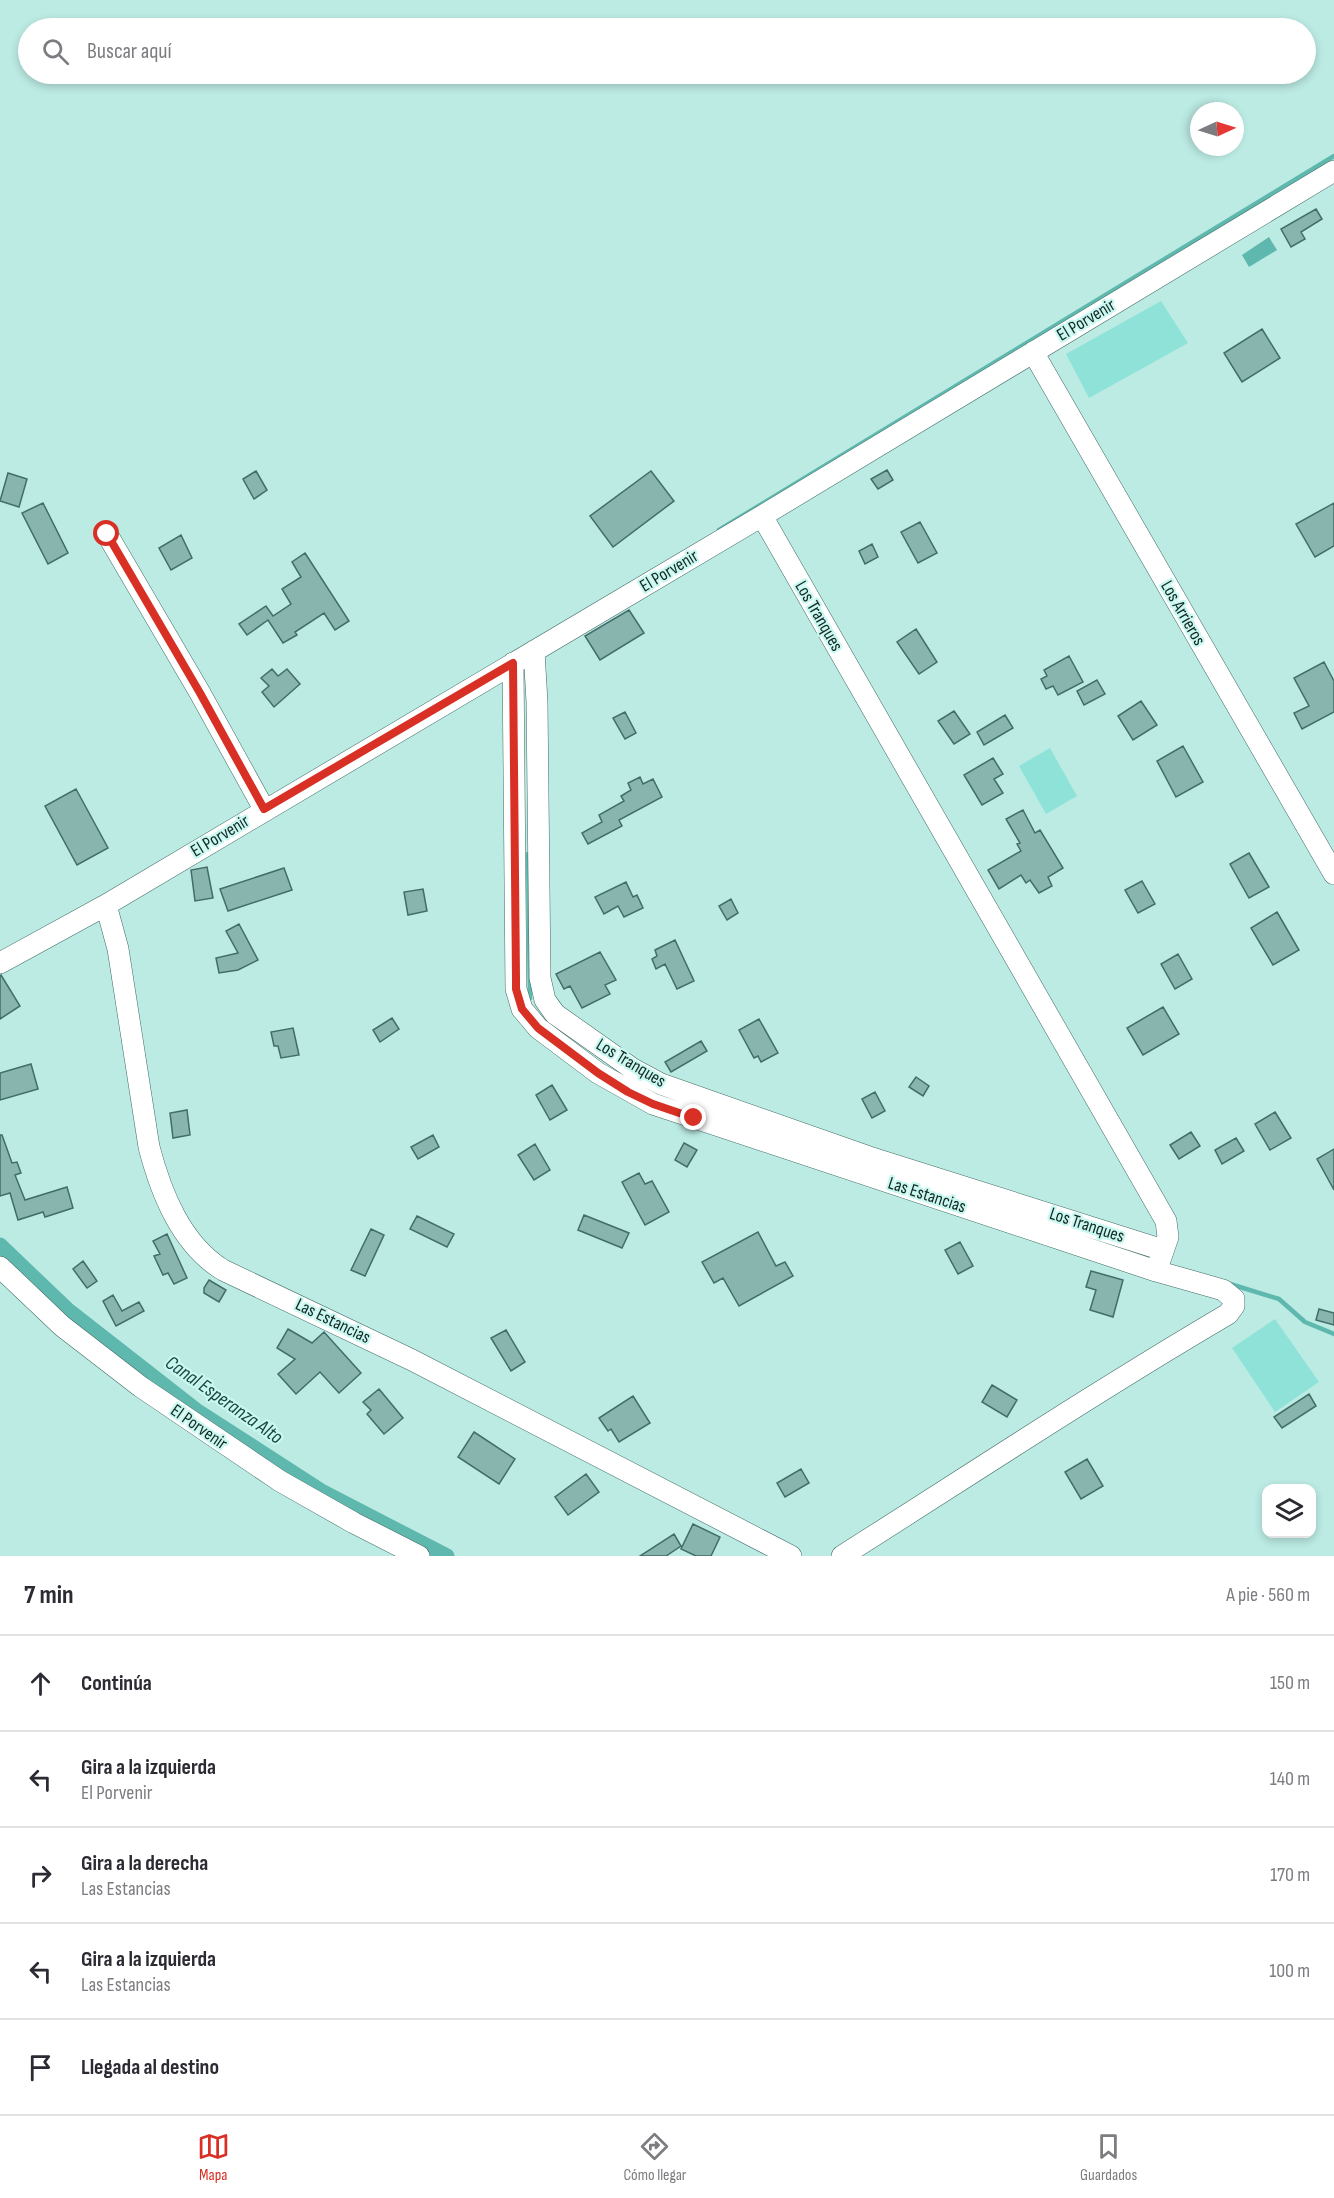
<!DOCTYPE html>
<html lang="es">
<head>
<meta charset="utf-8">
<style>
  :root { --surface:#fff; --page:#f2f2f3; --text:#2b2b33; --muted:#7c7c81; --line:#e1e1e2; --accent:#d93025 }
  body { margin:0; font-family:"Sofia Sans Condensed",sans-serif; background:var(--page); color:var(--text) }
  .controls { position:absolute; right:18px; bottom:18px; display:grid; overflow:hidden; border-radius:12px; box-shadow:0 3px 9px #0003 }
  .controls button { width:54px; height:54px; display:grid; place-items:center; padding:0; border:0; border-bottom:2px solid var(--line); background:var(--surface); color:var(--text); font:30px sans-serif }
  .compass { position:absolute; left:1190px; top:102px; width:54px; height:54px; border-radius:50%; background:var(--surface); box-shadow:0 3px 9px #0003; rotate:86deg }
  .stop { position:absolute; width:18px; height:18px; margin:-14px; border:4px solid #d93025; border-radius:50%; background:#fff }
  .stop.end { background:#d93025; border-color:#fff; box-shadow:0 2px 6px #0008 }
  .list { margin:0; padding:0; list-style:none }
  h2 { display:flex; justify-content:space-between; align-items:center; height:78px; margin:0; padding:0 24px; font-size:26px }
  h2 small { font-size:20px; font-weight:400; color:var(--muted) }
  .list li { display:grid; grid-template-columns:39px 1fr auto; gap:18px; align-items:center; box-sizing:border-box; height:96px; padding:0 24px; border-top:2px solid var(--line) }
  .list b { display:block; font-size:22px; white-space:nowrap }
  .list p { margin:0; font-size:20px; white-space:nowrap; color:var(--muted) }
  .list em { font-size:20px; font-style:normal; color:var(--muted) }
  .icon { flex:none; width:33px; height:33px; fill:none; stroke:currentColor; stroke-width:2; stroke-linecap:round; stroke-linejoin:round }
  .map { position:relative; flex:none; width:1334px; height:1556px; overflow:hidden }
  .search { position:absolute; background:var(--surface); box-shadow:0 3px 9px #0003; left:18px; right:18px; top:18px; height:66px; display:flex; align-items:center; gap:15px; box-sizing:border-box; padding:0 21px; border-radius:33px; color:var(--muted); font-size:22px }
  .sheet { height:558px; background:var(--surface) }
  nav { display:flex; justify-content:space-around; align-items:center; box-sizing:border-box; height:84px; border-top:2px solid var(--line); background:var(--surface); font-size:16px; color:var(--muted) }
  nav a { display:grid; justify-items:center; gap:3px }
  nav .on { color:var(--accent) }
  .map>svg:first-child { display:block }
</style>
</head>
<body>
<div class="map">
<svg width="1334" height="1556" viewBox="0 0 1334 1556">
  <rect width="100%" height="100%" fill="#bcebe4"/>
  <!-- green -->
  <path fill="#8ee2d8" d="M1161,301l27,42 -99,55 -23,-44z
    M1050,748l27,48 -31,18 -27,-48z
    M1275,1319l44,63 -44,30 -43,-64z"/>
  <!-- water -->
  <path fill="#5eb8ae" d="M1269,237l8,13 -28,17 -7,-12z"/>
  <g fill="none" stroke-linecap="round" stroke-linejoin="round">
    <!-- stream -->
    <path stroke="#5eb8ae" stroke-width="4.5" d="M719,530l615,-374
      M528,854l2,144
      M1096,1240l58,19
      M1227,1283l52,16 26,23 29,12"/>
    <!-- canal -->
    <path stroke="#5eb8ae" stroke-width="15" d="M0,1245l68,65 128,100 127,82 124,64"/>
  </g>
  <!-- building -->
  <path fill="#89b5af" stroke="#426d68" stroke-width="1.5" d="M1316,209l6,10 -21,13 4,7 -14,8 -10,-18z
    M1262,329l18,29 -38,24 -18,-29z
    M887,470l6,10 -15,9 -7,-10z
    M256,471l11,19 -13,9 -11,-20z
    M651,471l23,30 -61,46 -23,-31z
    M8,473l19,6 -8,28 -19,-6z
    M43,503l25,50 -20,11 -26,-51z
    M1334,503v43l-19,11 -19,-33z
    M920,522l17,31 -19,10 -17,-31z
    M181,535l11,23 -21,12 -12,-22z
    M872,544l6,13 -13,7 -6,-13z
    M305,553l44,68 -14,9 -11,-17 -29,19 2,3 -14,8 -15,-23 -21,15 -8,-11 27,-18 7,10 18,-12 -9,-15 19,-12 -9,-15z
    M629,610l15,23 -44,27 -15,-24z
    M916,629l21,33 -18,12 -22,-32z
    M1069,656l14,26 -25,13 -5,-9 -7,3 -5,-10 6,-3 -3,-6z
    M1324,662l10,19v31l-32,17 -8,-16 15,-7 -15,-28z
    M272,669l6,7 9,-7 13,15 -26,23 -12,-15 7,-6 -8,-8z
    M1097,680l8,14 -21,11 -7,-14z
    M1141,701l16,24 -24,15 -15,-24z
    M954,711l16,23 -16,10 -16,-23z
    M625,712l11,21 -11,6 -12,-21z
    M1005,715l8,13 -29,17 -7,-13z
    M1183,746l20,36 -27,15 -19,-36z
    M993,758l10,16 -9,5 9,14 -21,12 -18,-30z
    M640,777l3,7 10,-5 9,18 -43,23 3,6 -34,18 -6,-11 20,-11 -3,-7 25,-14 -3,-5 10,-6 -3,-7z
    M76,789l32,59 -31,17 -32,-59z
    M1023,810l12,23 5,-3 23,38 -15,9 4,9 -13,7 -9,-13 -4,3 -5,-8 -22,14 -11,-19 33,-19 -4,-7 3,-1 -14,-24z
    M1249,853l20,34 -20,11 -19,-34z
    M207,867l6,31 -18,3 -4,-31z
    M284,868l8,22 -64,21 -8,-22z
    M1142,881l13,23 -17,9 -13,-23z
    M626,882l7,15 4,-2 6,13 -19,9 -6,-11 -14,8 -9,-17z
    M423,889l4,22 -19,4 -4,-23z
    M731,899l7,14 -11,7 -8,-14z
    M1277,912l22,38 -26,15 -22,-37z
    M239,924l19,36 -20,10 -19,3 -3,-15 22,-5 -12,-22z
    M675,940l19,41 -17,8 -12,-25 -9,5 -4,-10 5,-3 -2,-6z
    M600,952l16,28 -11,5 5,9 -28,14 -12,-22 -6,3 -8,-15z
    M1178,954l14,25 -17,10 -14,-25z
    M1,975l19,31 -20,13v-43z
    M1163,1007l16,27 -36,21 -16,-27z
    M392,1018l7,11 -19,13 -7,-12z
    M759,1019l19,34 -17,9 -3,-6 -4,2 -15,-28z
    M293,1028l6,27 -18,3 -3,-12h-4l-3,-14z
    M701,1041l6,10 -36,21 -6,-10z
    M31,1064l7,25 -38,11v-27z
    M916,1077l13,9 -6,10 -14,-9z
    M552,1085l15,25 -17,10 -14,-25z
    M875,1092l10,19 -13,7 -10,-19z
    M187,1110l3,25 -17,3 -3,-25z
    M1275,1112l16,26 -21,12 -15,-26z
    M1191,1132l9,14 -21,13 -9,-14z
    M0,1135h2l10,28 5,-1 4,11 -6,2 10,25 42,-13 6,21 -28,9 -2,-5 -25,8 -8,-27 -10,3z
    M433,1135l6,12 -21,12 -7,-12z
    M1236,1138l8,13 -22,13 -7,-14z
    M684,1143l13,7 -10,17 -12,-7z
    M535,1144l15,26 -16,10 -16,-25z
    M1334,1149v41l-17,-31z
    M639,1173l6,11 7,-3 17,31 -24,13 -23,-43z
    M584,1215l45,18 -7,15 -44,-18z
    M417,1216l37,18 -7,13 -37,-18z
    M371,1229l13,6 -19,41 -14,-6z
    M758,1232l18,34 9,-4 8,14 -54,30 -16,-28 -9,5 -12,-21z
    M167,1234l20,44 -13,6 -6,-11 -5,2 -9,-19 6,-2 -7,-13z
    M960,1242l13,24 -15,8 -13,-24z
    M83,1261l14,20 -10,7 -14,-19z
    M1091,1271l32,9 -10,37 -23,-7 6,-20 -10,-3z
    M209,1280l17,10 -7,12 -15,-9v-5z
    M113,1295l9,16 17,-9 5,9 -28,15 -13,-25z
    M1319,1309l15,4v12l-18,-5z
    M288,1329l24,14 12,-11 37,41 -22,20 -19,-21 -24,22 -18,-20 17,-15 -18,-11z
    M506,1330l19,32 -14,9 -20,-33z
    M992,1385l25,15 -10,17 -25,-15z
    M379,1389l24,29 -19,16 -17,-20 4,-4 -8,-8z
    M1309,1394l7,12 -34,22 -8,-11z
    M633,1396l17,27 -31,19 -8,-13 -3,2 -9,-13z
    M474,1432l41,27 -16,25 -41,-27z
    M1087,1459l16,27 -22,13 -16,-27z
    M801,1469l8,14 -24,14 -8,-14z
    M586,1474l13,18 -31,23 -13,-18z
    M693,1524l27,13 -9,19h-15l-15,-7z
    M674,1534l7,12 -15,10h-26z"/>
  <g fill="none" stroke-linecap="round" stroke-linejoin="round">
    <!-- minor casing -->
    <g stroke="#416c66" stroke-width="22">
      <path id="minor" d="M1033,352l301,522
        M762,516l404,705 2,16 -9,26
        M107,534l93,159 64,116
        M534,651l3,51 3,276 5,22 10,14 78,55 28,15 208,73 294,93
        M513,663l3,326 6,20 16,19 60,45 55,31 503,167 67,19 11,9v7l-6,8c-131,77 -258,161 -386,242
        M106,905l12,44 31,198c12,46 32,97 74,123l189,90 379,196
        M0,963l106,-58 656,-389 572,-345
        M0,1267l62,59 79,61 139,94 74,42 65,33"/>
    </g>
    <!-- minor -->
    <use href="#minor" stroke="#fff" stroke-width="21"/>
  </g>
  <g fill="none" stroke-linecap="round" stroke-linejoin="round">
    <!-- route -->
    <path stroke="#d93025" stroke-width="8" d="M107,534l93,159 64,116 249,-146 3,315v11l6,20 16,19 60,45 30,19 25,12 41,14"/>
  </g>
  <g text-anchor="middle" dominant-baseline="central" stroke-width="4.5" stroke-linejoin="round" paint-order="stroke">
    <!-- street labels -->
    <g font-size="18" fill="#142624" stroke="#c9f8f1">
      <text transform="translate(1086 320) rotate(-31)">El Porvenir</text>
      <text transform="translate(669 571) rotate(-31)">El Porvenir</text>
      <text transform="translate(1183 613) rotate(60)">Los Arrieros</text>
      <text transform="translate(819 616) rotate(60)">Los Tranques</text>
      <text transform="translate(220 836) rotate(-31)">El Porvenir</text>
      <text transform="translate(631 1063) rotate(31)">Los Tranques</text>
      <text transform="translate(927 1195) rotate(18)">Las Estancias</text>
      <text transform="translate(1087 1225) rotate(18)">Los Tranques</text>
      <text transform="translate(333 1321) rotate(26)">Las Estancias</text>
      <text transform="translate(199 1427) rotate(35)">El Porvenir</text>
    </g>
    <!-- water labels -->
    <g font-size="20" font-style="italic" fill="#1c4641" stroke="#c9f8f1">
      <text transform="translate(224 1400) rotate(35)">Canal Esperanza Alto</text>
    </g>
  </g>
</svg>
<div class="controls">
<button><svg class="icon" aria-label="layers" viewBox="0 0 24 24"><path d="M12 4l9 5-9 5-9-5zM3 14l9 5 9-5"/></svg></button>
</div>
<svg class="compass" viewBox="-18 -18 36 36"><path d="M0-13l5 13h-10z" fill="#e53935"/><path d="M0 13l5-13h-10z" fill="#7c7c81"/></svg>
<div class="stop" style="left:107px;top:534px"></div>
<div class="stop end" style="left:694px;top:1118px"></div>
<div class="search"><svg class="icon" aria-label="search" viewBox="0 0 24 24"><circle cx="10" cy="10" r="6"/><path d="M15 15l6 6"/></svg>Buscar aquí</div>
</div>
<section class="sheet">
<h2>7 min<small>A pie · 560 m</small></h2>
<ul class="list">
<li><svg class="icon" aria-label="ahead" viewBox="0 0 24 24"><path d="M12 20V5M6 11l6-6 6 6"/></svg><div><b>Continúa</b></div><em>150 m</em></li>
<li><svg class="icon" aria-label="left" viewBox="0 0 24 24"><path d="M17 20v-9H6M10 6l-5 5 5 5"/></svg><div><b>Gira a la izquierda</b><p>El Porvenir</p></div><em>140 m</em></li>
<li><svg class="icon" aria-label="right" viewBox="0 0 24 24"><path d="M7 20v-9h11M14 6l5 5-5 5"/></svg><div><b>Gira a la derecha</b><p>Las Estancias</p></div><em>170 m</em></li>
<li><svg class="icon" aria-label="left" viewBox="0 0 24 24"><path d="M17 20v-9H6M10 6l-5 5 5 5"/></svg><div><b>Gira a la izquierda</b><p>Las Estancias</p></div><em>100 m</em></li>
<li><svg class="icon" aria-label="arrive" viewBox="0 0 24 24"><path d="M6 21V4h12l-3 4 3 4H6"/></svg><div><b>Llegada al destino</b></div></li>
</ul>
</section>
<nav>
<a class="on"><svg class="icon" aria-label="map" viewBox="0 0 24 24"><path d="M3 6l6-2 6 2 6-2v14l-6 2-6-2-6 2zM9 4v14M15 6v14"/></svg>Mapa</a>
<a><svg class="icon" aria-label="directions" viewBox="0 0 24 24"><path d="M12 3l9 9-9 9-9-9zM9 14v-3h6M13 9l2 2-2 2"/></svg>Cómo llegar</a>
<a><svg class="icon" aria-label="saved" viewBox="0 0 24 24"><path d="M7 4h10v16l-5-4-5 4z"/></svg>Guardados</a>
</nav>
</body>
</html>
